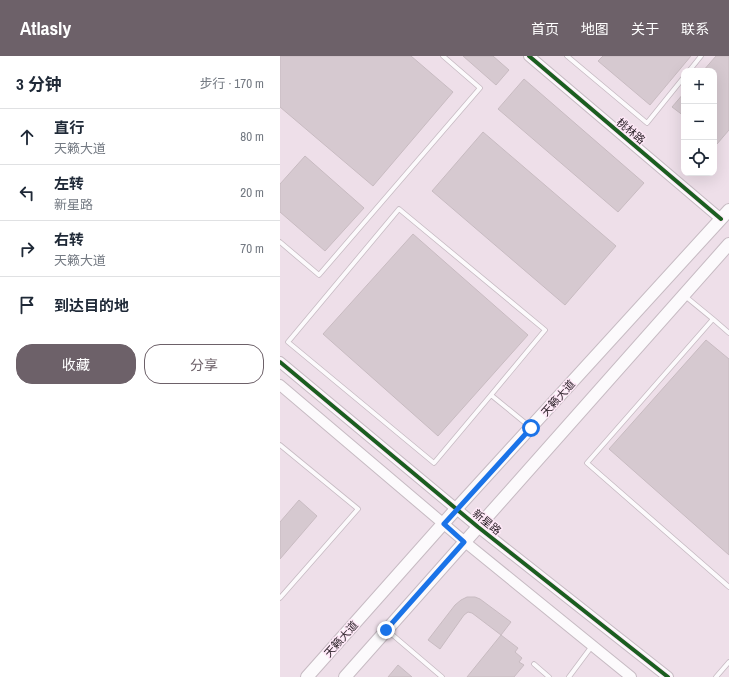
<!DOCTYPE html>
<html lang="zh">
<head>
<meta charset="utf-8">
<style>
  :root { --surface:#fff; --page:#f6f6f7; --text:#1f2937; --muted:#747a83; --line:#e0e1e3; --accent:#6d6169 }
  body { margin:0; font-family:"Archivo Narrow","Noto Sans SC",sans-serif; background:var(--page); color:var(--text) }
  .controls { position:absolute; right:12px; top:12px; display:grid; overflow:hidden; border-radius:8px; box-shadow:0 4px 16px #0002 }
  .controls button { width:36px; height:36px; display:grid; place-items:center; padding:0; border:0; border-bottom:1px solid var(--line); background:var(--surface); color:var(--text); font:20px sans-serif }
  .stop { position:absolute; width:12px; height:12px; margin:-9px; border:3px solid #1a73e8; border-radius:50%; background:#fff }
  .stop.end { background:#1a73e8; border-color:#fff; box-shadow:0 1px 4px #0008 }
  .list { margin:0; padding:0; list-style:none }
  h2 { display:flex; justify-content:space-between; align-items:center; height:52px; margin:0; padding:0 16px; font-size:17px }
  h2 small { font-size:13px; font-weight:400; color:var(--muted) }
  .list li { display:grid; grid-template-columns:26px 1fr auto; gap:12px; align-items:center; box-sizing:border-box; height:56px; padding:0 16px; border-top:1px solid var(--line) }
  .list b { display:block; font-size:15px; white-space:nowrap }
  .list p { margin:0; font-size:13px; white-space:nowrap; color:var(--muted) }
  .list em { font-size:13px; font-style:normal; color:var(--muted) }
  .actions { display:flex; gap:8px; padding:12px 16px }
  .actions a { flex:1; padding:9px 0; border:1px solid var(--accent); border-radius:16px; text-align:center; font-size:14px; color:var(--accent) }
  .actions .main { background:var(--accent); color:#fff }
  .icon { flex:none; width:22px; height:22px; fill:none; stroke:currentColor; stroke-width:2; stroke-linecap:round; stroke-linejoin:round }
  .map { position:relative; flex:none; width:449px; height:621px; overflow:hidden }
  header { display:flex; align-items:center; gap:24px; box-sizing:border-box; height:56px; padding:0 20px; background:var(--accent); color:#fff }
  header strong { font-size:19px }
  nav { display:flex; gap:22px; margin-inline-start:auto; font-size:14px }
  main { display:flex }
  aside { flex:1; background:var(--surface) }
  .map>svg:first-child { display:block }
</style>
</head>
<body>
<header>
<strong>Atlasly</strong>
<nav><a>首页</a><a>地图</a><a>关于</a><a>联系</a></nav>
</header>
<main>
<aside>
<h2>3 分钟<small>步行 · 170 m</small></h2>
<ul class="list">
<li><svg class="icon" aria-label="ahead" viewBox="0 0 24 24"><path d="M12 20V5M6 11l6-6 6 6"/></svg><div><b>直行</b><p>天籁大道</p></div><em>80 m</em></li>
<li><svg class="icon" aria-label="left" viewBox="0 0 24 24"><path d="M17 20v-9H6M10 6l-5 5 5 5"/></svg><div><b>左转</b><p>新星路</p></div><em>20 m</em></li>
<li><svg class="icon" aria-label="right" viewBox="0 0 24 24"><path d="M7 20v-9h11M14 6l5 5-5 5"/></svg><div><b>右转</b><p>天籁大道</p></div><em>70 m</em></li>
<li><svg class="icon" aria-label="arrive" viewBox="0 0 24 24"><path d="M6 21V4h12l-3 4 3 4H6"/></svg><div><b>到达目的地</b></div></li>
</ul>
<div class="actions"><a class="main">收藏</a><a>分享</a></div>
</aside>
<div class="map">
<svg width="449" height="621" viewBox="0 0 449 621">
  <rect width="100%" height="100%" fill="#eedfe9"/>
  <!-- building -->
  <path fill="#d6c9d0" stroke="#c8bbc1" d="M0,0h131l42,36 -80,94 -93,-79z
    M183,0h30l16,14 -13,15z
    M323,0h88l-41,49 -52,-44z
    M436,0h13v74l-12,14 -3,-2v-71h-11z
    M244,23l120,104 -26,29 -120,-103z
    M404,37v23l-12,-9z
    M203,76l133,114 -51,59 -133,-114z
    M25,100l59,52 -39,43 -45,-39v-28z
    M133,178l115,101 -90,101 -115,-102z
    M426,284l23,19v196l-120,-106z
    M19,444l18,16 -37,43v-37z
    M187,541h8l5,2 31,23 -10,13 -29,-22 -4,-1 -4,3 -24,34 -12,-9 27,-35 6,-5z
    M221,579l17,13 -3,4 7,6 -3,4 5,3 -10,12h-47z
    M118,609l14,12h-24z"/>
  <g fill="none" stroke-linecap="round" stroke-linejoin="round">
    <!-- service casing -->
    <g stroke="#c6bac2" stroke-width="5.5">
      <path id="service" d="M287,0l80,67 37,-46
        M409,15l12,-15
        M0,186l39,33 161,-187 -37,-32
        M405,240l28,23
        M449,277l-16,-14 -126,144 142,124
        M211,339l54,-65 -146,-121 -111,133 146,121 57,-68 38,31
        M0,389l78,64 -78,89
        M108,575l54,46
        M254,608l15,13
        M289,621l23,-31
        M436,621l13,-15"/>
    </g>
    <!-- tertiary casing -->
    <g stroke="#c6bac2" stroke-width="12">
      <path id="tertiary" d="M249,0l192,163
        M0,306l198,165 190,150
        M0,329l185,157 166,135"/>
    </g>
    <!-- secondary casing -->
    <g stroke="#c6bac2" stroke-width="14">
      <path id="secondary" d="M27,621l150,-169 272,-298
        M65,621l384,-433"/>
    </g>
    <!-- service -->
    <use href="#service" stroke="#fcfafc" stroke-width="4"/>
    <!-- tertiary -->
    <use href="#tertiary" stroke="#fcfafc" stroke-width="10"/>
    <!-- secondary -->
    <use href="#secondary" stroke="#fcfafc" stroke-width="12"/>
    <!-- cycleway casing -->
    <g stroke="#fee8f7" stroke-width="6">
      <path id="cycleway" d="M249,0l192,163
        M0,306l198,165 190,150"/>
    </g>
    <!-- cycleway -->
    <use href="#cycleway" stroke="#1b5e20" stroke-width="4"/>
  </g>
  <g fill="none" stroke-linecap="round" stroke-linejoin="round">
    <!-- route -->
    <path stroke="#1a73e8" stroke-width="5" d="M106,574l78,-88 -20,-18 87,-96"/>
  </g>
  <g text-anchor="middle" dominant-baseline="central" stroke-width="3" stroke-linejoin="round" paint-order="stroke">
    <!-- street labels -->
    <g font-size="11" fill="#271d24" stroke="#fee8f7">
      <text transform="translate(351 75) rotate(40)">桃林路</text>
      <text transform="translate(278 342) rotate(-48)">天籁大道</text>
      <text transform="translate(207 466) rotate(39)">新星路</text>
      <text transform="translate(61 583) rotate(-48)">天籁大道</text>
    </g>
  </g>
</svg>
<div class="controls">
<button>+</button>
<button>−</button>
<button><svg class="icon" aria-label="locate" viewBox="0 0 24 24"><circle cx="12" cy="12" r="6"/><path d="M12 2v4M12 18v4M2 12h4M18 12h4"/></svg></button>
</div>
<div class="stop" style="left:251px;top:372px"></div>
<div class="stop end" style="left:106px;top:574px"></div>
</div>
</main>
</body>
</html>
